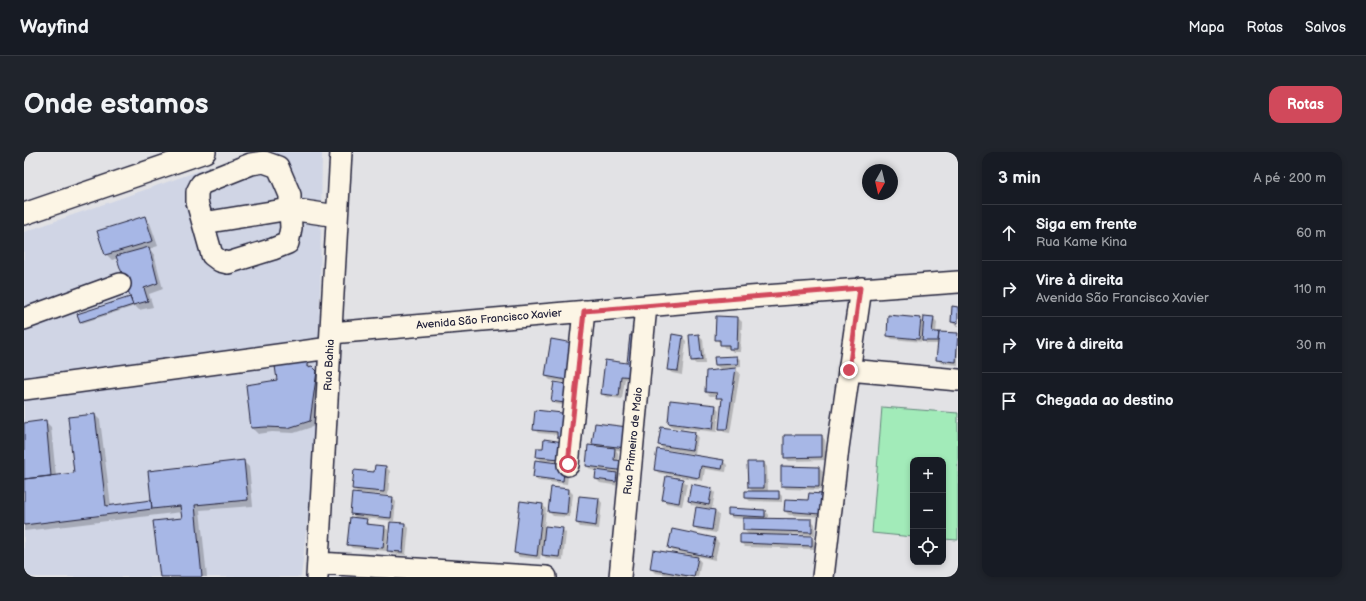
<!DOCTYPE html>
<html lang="pt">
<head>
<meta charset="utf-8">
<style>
  :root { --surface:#171b24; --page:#20242c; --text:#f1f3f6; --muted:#9ea1a6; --line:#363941; --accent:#d1495b }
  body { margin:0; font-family:"Balsamiq Sans",sans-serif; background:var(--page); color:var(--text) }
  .controls { position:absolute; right:12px; bottom:12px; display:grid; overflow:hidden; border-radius:8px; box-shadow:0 2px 6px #0003 }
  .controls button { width:36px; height:36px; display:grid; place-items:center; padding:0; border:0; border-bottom:1px solid var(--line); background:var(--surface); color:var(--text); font:20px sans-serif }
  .compass { position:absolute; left:838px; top:12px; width:36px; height:36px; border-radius:50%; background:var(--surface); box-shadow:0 2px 6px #0003; rotate:188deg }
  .stop { position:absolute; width:12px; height:12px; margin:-9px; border:3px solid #d1495b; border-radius:50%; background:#fff }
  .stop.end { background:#d1495b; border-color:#fff; box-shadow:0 1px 4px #0008 }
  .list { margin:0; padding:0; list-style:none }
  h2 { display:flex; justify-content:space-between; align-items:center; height:52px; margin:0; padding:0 16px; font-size:17px }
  h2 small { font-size:13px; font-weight:400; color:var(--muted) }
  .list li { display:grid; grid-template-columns:26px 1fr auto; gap:12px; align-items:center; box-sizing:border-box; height:56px; padding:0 16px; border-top:1px solid var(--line) }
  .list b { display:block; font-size:15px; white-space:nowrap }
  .list p { margin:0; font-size:13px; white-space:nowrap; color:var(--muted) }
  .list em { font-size:13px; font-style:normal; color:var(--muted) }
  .icon { flex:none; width:22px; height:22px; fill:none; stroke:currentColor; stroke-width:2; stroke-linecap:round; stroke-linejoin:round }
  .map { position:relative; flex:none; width:934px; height:425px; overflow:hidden; border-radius:12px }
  header { display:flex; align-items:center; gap:24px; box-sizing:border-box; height:56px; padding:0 20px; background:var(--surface); border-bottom:1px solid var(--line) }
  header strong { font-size:19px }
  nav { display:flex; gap:22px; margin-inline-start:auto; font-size:14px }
  .intro { display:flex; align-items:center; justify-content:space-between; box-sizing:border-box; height:96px; padding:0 24px }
  h1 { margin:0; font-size:28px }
  .button { padding:10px 18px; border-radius:12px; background:var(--accent); color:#fff; font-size:14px; font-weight:700 }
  main { display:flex; gap:24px; padding:0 24px }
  aside { flex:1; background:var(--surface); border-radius:12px; box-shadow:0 2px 6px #0003 }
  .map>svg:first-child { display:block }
</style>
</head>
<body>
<header>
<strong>Wayfind</strong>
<nav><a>Mapa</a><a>Rotas</a><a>Salvos</a></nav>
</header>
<div class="intro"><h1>Onde estamos</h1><a class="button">Rotas</a></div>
<main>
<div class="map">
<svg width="934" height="425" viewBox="0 0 934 425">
  <rect width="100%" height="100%" fill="#e2e2e5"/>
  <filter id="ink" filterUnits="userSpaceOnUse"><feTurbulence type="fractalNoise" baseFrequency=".025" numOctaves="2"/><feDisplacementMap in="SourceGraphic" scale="8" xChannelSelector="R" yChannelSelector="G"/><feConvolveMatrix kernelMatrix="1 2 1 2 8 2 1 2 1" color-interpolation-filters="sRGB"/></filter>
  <g filter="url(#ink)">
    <!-- built -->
    <path fill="#d0d5e5" d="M229,0h69l-4,275 -17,150h-277v-345z"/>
    <!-- green -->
    <path fill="#a2ebb9" stroke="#62867a" d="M858,255l76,6v127l-15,-1v-79h-30v77l-41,-4z"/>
    <!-- shadow -->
    <path fill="#0003" d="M120,65l6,6 8,23 -9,3 5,5 9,35 -14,5 4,13 -14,3 -4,-4 -53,17 -3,-9 52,-16 -13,-40 -6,2 -6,-6z
      M934,156v18h-2l-4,-4z
      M693,165l21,1 4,4 -2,30h-7l-4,-4h-4l-9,-9z
      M909,166l4,4 -1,11 22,1v31l-17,-2 -4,-4 1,-15h-11l-4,-4v2l-31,-3 -4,-3 32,-17 5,4z
      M675,183l4,4 2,25h-9l-4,-3z
      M658,185l4,4 -4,34 -10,-2 -4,-3z
      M549,191l-2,40 -21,-3 -4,-4z
      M713,205l4,3v7l-21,2 -4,-4z
      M582,209l33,19 -14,-1 -3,20 -16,-2 -4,-3z
      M284,211l15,14 -8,49 -21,7 -22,-1 -14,2 -6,-6 26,-48z
      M712,218l4,3 -10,60 -6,-1 -4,-4 2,-27 -4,-5h-8l-4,-4 1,-20z
      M549,234l1,21 -18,-3 -3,-3z
      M691,254l4,4 -2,22 -45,-5 -3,-4z
      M71,263l5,5 11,86 42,-5 90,-40 6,6 4,39 -53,4 7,67h-46l23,-58 -2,-7 -158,19v-107l21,-3 6,6 5,49 19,-2z
      M550,267l-13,21 -3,-5 -20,-2 -4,-4z
      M572,272l33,27 -13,-1 2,3v8l12,13 -15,-1 6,5 -1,8 -20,-3 -4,-4 1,-8 -6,-1 -4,-4 9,-19 -3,-3z
      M670,281l4,3 -3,18 -32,-5 -4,-4z
      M798,284l3,4 1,20 -37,1 -4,-4z
      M520,298l21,13 -20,-2v2l24,6 -2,15 -29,-3 -4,-4 9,-15 -6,-6z
      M699,309l4,4 -1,7 -21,-3 -2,12 -44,-8 -4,-3z
      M740,311l3,4 1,25h10l4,4v6l-32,-1 -4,-3 7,-6 -4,-5z
      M352,314l10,1 4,4 -2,24 -31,-2 -4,-4 22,-16z
      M795,316l4,4 -1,18 -36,-1 -4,-4z
      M659,328l4,4 -5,22 -16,-3 -3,-4z
      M528,337l17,1 4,4 -3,23 -17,-1 -4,-4z
      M688,337l3,4 -3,16 -20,-4 -3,-4z
      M797,343l4,4 -1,18 -35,-2 -4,-4 24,-9z
      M368,346l4,4 -2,19 -30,-3 6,7 14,2 4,3 -2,21 -34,-3 -4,-4 9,-25 -6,-6z
      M575,347l3,4 -3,26 -19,-2 -3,-4z
      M519,353l3,4 -2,18 18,2 4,4 -3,27 -16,-1 -4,-4 1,-8h-2l-2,12 -21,-2 -4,-4z
      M691,359l4,4 -3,18 -18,-3 -4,-3z
      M741,359l3,4v5h43l4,4v11l-23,-1v2l19,1 4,4v8l-70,-2 -4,-4 8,-8 -5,-5v-11l-12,-1 -3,-4z
      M367,371l14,1 4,4 -3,27 -14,-1 -5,-5h1z
      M649,378l42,9 4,4 -4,17 -19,-4 5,6 -3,15h-18l-25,-4 -4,-4 38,-12v-2l-16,-4 -4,-3z"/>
    <!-- building -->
    <path fill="#a7b7e6" stroke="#22223b" d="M121,64l8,25 -48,14 -8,-24z
      M125,95l9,36 -14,5 4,13 -15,4 -17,-49z
      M106,145l3,8 -53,17 -3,-8z
      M928,154l6,1v16l-7,-1z
      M864,163l33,3 -2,21 -32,-3z
      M692,164l22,1 -1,32h-8v-4h-9v-5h-5z
      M900,164l10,1 -2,15h7l-1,9h-16z
      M915,180l19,1 -2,29 -20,-2z
      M648,182l11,2 -5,35 -11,-1z
      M675,182l3,26 -11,1 -2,-26z
      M606,183l10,1 -5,41 -14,-1 -2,20 -18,-2 4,-34 22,3z
      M527,187l22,4 -6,37 -22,-4z
      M713,204l1,8 -23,1 -1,-8z
      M284,210v5l4,-1 5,5 -7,50 -22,7 -22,-1 -15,1 -5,-43 31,-5 -2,-14z
      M712,216l-9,61h-8l3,-31h-6l1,-5 -12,-1 1,-21z
      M530,230l19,3 -2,19 -20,-3z
      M646,248l46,5 -3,24 -45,-6z
      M511,258l36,4 -3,24 -11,-1v-5l-24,-2z
      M71,262l11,92 45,-6 1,9 -128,16v-46l50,-6 -6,-56z
      M22,268l5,56 -27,3v-56z
      M571,271l33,4 -2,21 -34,-4z
      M637,275l34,5 -3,18 -34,-5z
      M760,283h38v22l-38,1z
      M520,287l19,3 -2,17 -25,-2 1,-9h6z
      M564,293l27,3 -1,12 13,1 -1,10 -40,-5z
      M633,297l67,11 -2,9 -21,-3 -2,12 -45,-8z
      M220,308l4,40 -53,5 7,72h-42l-7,-56 29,-3 -2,-12 -28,3 -4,-38z
      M511,308l30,4 -2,17 -30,-4z
      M723,310h17v26h-16z
      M351,313l11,1 -2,26 -32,-3 2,-19 20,2z
      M757,314l38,1v20l-38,-1z
      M572,318l21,3 -1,9 -21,-3z
      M642,324l17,3 -4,24 -17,-3z
      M667,332l21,4 -3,17 -21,-4z
      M527,335l18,2 -2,25 -19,-2z
      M721,339h34v8l-34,-1z
      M328,341l41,4 -2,21 -41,-4z
      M785,341l13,1 -2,20 -36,-3 1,-12 23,1z
      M555,344l20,2 -3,28 -20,-3z
      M496,349l23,3 -6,52 -23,-3z
      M672,355l19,3 -3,20 -19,-3z
      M704,356l37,2v7l-37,-2z
      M326,365l17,2 -1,5 19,2 -2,22 -36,-3z
      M719,366l69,1v13l-69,-2z
      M366,370l15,1 -2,29 -16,-1z
      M521,374l18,2 -4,29 -17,-2z
      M648,377l43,9 -4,19 -43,-9z
      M716,382l72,2v10l-72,-3z
      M629,398l45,7 -4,20 -44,-8z"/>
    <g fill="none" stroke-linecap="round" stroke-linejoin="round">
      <!-- minor casing -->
      <g stroke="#22223b" stroke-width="24">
        <path id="minor" d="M0,62l181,-62
          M179,71l87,-14 1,19 -3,15 -15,6 -45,14 -8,-2 -8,-6 -15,-53v-10l4,-8 50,-20 13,-2 14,5 12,28v14l47,7
          M0,167l96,-35
          M307,181l419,-36 208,-15
          M825,218l109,10
          M0,237l306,-41
          M544,313l16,-154
          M295,411l227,14
          M293,425l24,-425
          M596,425l26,-271
          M799,425l15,-129 23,-160"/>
      </g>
      <!-- minor -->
      <use href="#minor" stroke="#fcf5e5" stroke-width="21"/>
    </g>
  </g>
  <g fill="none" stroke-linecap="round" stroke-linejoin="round" filter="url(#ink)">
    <!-- route -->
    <path stroke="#d1495b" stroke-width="5" d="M544,312l16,-153 276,-23 -11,82"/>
  </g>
  <g text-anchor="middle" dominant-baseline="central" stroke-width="3.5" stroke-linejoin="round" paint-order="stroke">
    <!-- street labels -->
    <g font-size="11" fill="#22223b" stroke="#fcf5e5">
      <text transform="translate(465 167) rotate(-5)">Avenida São Francisco Xavier</text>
      <text transform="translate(305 213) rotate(-87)">Rua Bahia</text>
      <text transform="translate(609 289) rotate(-84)">Rua Primeiro de Maio</text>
    </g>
  </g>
</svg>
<div class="controls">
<button>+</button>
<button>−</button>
<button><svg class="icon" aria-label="locate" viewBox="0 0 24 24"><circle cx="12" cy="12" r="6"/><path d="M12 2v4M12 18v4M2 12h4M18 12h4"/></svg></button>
</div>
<svg class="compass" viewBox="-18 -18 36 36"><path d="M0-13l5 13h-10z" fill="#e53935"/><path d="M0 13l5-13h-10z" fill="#9ea1a6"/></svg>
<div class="stop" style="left:544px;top:312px"></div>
<div class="stop end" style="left:825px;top:218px"></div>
</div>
<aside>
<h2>3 min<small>A pé · 200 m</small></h2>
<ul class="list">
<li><svg class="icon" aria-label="ahead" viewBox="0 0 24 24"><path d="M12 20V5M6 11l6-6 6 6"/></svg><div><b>Siga em frente</b><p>Rua Kame Kina</p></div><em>60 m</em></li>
<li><svg class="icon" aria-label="right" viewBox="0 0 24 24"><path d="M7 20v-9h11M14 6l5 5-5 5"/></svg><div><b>Vire à direita</b><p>Avenida São Francisco Xavier</p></div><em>110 m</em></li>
<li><svg class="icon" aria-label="right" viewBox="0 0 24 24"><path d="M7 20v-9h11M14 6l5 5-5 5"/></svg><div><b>Vire à direita</b></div><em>30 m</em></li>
<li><svg class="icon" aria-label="arrive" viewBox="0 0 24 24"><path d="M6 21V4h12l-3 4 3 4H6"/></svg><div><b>Chegada ao destino</b></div></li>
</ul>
</aside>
</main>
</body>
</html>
